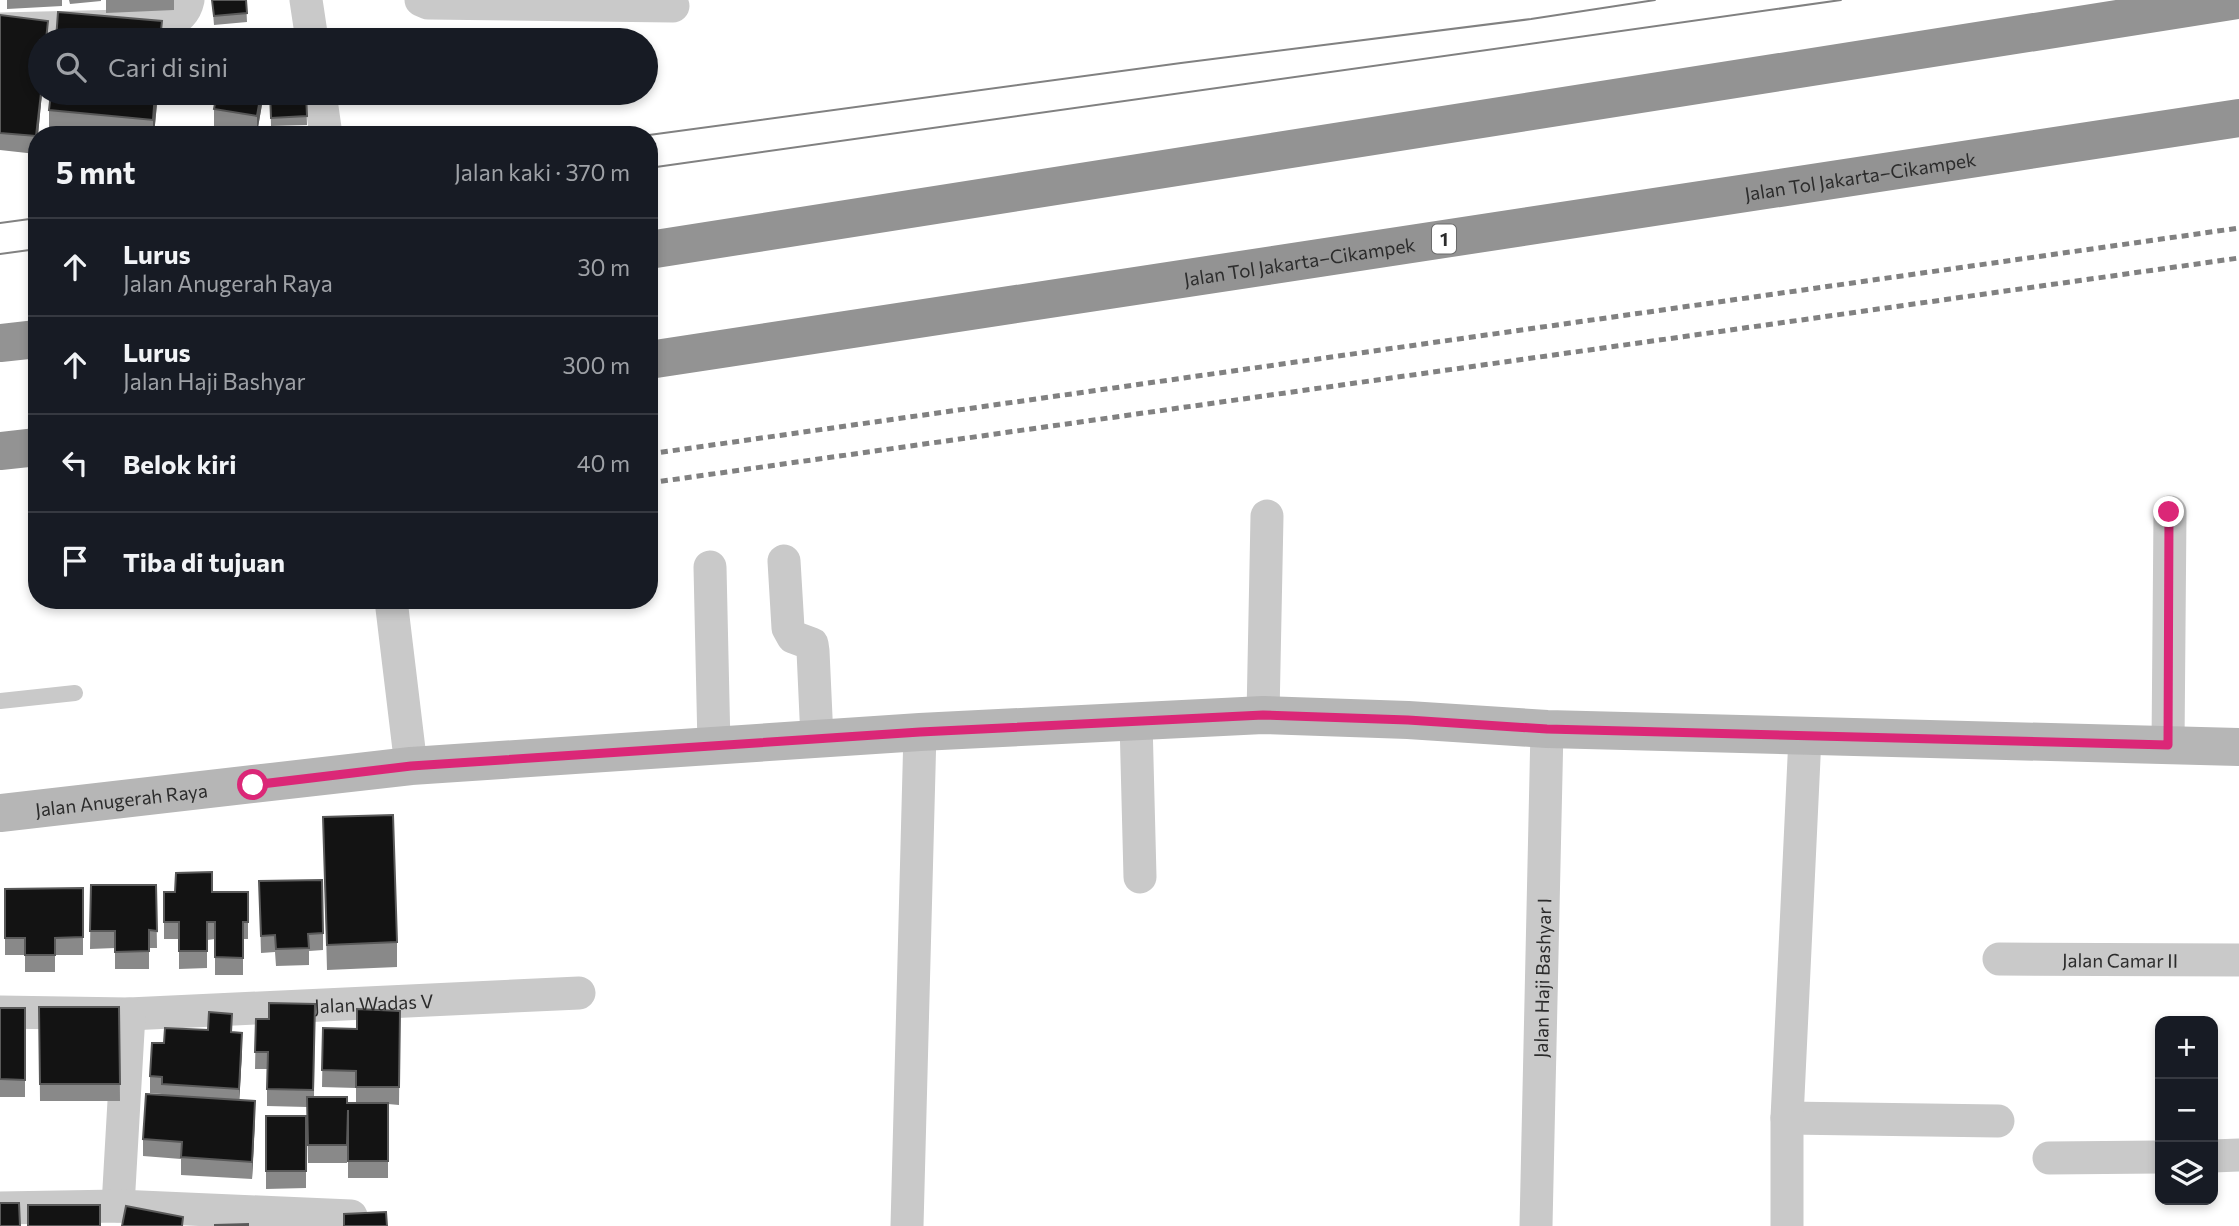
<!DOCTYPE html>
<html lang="id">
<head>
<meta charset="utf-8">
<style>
  :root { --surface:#171b24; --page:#242831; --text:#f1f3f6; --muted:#9ea1a6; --line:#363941 }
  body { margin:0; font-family:Commissioner,sans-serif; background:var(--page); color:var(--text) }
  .controls { position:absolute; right:21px; bottom:21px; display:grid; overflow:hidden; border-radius:14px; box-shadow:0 4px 10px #0003 }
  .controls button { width:63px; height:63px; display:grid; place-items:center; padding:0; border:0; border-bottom:2px solid var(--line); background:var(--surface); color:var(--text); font:35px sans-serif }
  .stop { position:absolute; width:21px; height:21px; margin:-16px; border:5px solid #db2777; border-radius:50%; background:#fff }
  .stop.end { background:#db2777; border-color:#fff; box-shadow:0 2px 7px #0008 }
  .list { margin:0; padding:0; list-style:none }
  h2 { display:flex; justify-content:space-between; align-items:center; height:91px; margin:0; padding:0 28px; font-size:30px }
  h2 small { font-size:23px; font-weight:400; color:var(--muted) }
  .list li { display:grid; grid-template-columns:46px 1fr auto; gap:21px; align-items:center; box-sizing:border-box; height:98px; padding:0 28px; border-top:2px solid var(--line) }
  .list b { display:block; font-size:26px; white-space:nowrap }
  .list p { margin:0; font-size:23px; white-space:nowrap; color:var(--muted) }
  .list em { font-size:23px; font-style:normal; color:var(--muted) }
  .icon { flex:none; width:38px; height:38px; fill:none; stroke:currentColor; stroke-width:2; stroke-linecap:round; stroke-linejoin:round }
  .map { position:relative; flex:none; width:2239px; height:1226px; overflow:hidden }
  .search { position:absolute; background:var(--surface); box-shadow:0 4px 10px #0003; left:28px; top:28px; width:630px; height:77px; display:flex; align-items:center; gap:18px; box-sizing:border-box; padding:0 24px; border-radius:38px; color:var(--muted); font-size:26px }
  .panel { position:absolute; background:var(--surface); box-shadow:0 4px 10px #0003; left:28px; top:126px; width:630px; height:483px; border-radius:28px }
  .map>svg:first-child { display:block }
</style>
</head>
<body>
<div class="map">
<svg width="2239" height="1226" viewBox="0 0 2239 1226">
  <rect width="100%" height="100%" fill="#fff"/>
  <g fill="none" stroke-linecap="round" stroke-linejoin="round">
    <!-- lane -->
    <path stroke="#c9c9c9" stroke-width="16" d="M0,701l75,-8"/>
    <!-- street -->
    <g stroke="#c9c9c9" stroke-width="33">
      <path d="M306,0l6,40"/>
      <path d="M421,0l7,3 245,3"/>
      <path d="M0,29l166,-4c11,-7 19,-11 22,-25"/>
      <path d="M320,93l6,42"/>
      <path d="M784,561l4,67 5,9 19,7 1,7 4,88"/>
      <path d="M710,567l4,179"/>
      <path d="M391,600l20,166"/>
      <path d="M1263,715l4,-199"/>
      <path d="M1136,721l4,156"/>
      <path d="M2168,745l2,-233"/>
      <path id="s1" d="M1999,959l240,1"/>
      <path id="s2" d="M0,1012l129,2 450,-21"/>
      <path d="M1787,1118l211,3"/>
      <path d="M2213,1156l26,-1"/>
      <path d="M2049,1158l111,-1"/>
      <path d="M118,1206l11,-192"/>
      <path d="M0,1208l118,-2 233,10"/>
      <path d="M907,1226l13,-494"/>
      <path id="s3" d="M1536,1226l11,-497"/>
      <path d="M1787,1226v-108l18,-381"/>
    </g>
    <!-- secondary -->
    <path stroke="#b6b6b6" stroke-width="38" id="s4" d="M0,813l411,-47 509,-34 343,-17 145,5 139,9 692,18"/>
    <!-- highway -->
    <g stroke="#939393" stroke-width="38">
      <path d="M649,250l1589,-250"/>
      <path d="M0,343l37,-4"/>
      <path id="s5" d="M649,360l1590,-242"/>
      <path d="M0,451l37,-4"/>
    </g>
    <!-- tram -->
    <path stroke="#818181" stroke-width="2" d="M649,135l532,-72 350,-44 124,-19
      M649,168l1192,-168
      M0,223l37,-5
      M0,254l37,-5"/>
    <!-- rail -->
    <path stroke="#818181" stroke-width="5" stroke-dasharray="7 5" stroke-linecap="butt" d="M649,454l1590,-226
      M649,483l1590,-225"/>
  </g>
  <!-- wall -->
  <path fill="#898989" d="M7,0h55v6l-55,3z
    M69,0h32v1l-31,3z
    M106,0h68v10l-68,3z
    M212,0h34l1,22 -33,3z
    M0,15l48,6v19h-8l2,53 -4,42h-1l-1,19 -36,-4z
    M158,93l-4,42h-105v-25z
    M264,93l-7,40 -43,-7v-17z
    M270,93h36l1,32 -36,1z
    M323,817l74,125v25l-70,3z
    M259,881l64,52v17l-14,1v14l-33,1 -1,-14 -14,1z
    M91,885h65l1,63h-8v21h-34v-21l-25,1z
    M83,888v67h-28v17h-30v-17h-20v-66z
    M164,892h84v47h-5v36h-28v-36l-8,1v28l-28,1v-30h-15z
    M315,1004l-1,93 33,6h9v-15l-34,-1 1,-59 34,1 43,-18 -1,94 -11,-1v74h-40v-51l-1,36h-39l-1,-56 -40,-1v-37h-12l1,-50h13z
    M39,1007h80l1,94h-80z
    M0,1008h25v89h-25z
    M232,1032l10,18 -3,50 16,18 -3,61 -71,-4v-16l-38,-3v-17l19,-44v-1l-12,-1v-17l14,-33z
    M266,1116h40v72l-40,1z"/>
  <!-- shaded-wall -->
  <path fill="#5a5a5a" d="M41,93h1l-4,42h-1l-1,19v-18z
    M155,93h3l-4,42h-1v-15z
    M261,93h3l-7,40v-17z
    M242,1033v17l-3,56v-17z
    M255,1101v17l-3,61v-17z"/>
  <!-- building -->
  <path fill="#131313" stroke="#5a5a5a" stroke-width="2" d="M212,0h34l1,13 -33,3z
    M58,12l104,9 -2,19h-104z
    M0,15l48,6 -2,19h-6l1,53 -5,43 -36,-3z
    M51,93h104l-2,27 -104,-10z
    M217,93h44l-4,23 -43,-7z
    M270,93h36l1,23 -36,2z
    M393,815l4,127 -70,3 -4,-128z
    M212,872v20h36v30h-5v36l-28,-1v-35h-8v29h-28v-29h-15v-30h11l1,-19z
    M322,880l1,53 -15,1 1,14 -33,1 -1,-14 -14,1 -2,-55z
    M91,885h65l1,46 -8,-1v21l-34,1v-21h-25z
    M83,888v49l-28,1v17h-30v-17h-20v-49z
    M269,1003l46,1 -2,86 -46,-1 1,-37h-13l1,-33h13z
    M39,1007h80l1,77h-80z
    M0,1008h25v72l-25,-1z
    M357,1009l43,2 -1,76h-43v-16l-34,-1 1,-42 34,1z
    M209,1012l23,2 -1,18 11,1 -3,56 -77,-5v-7l-12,-1 2,-33h12l1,-15 43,2z
    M146,1094l109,7 -3,61 -71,-5 1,-15 -39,-3z
    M307,1097h40v6h41v58h-40v-51l-1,35h-39z
    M266,1116h40v55h-40z
    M0,1203h19l1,23h-20z
    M28,1205h72v21h-72z
    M126,1206l57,11 -1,9h-60z
    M386,1212l1,14h-43v-12z
    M248,1224v2h-33v-1z"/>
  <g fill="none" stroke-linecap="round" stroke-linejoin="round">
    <!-- route -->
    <path stroke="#db2777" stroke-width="9" d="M253,785l158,-19 509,-34 343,-17 145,5 139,9 621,16 1,-233"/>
  </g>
  <g text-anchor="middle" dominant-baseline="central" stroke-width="7" stroke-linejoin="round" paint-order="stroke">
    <!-- shield labels -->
    <rect fill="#fff" stroke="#6b6b6b" stroke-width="2" x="1432" y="224.5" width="24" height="29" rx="5"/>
    <g font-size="18" font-weight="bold" fill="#2c2c2c">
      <text x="1444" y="239">1</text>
    </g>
    <!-- street labels -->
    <g font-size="19" fill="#2c2c2c" stroke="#fff">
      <text stroke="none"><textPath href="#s5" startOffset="1225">Jalan Tol Jakarta–Cikampek</textPath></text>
      <text stroke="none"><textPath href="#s5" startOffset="658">Jalan Tol Jakarta–Cikampek</textPath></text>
      <text stroke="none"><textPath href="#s4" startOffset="122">Jalan Anugerah Raya</textPath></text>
      <text stroke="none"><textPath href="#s1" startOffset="121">Jalan Camar II</textPath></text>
      <text stroke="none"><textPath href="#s3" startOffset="248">Jalan Haji Bashyar I</textPath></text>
      <text stroke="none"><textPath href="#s2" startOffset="374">Jalan Wadas V</textPath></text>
    </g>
  </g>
</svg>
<div class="controls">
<button>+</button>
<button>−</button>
<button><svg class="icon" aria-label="layers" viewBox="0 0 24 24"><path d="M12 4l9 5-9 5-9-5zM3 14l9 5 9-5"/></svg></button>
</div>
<div class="stop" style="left:253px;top:785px"></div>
<div class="stop end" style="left:2169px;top:512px"></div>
<div class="search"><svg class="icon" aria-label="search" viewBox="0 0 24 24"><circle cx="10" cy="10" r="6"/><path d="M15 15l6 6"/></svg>Cari di sini</div>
<section class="panel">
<h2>5 mnt<small>Jalan kaki · 370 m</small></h2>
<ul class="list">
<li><svg class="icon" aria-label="ahead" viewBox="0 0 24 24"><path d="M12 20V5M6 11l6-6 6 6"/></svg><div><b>Lurus</b><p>Jalan Anugerah Raya</p></div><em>30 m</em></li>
<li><svg class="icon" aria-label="ahead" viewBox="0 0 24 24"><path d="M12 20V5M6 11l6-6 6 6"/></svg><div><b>Lurus</b><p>Jalan Haji Bashyar</p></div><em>300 m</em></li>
<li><svg class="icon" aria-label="left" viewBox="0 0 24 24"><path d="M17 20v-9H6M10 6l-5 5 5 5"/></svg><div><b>Belok kiri</b></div><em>40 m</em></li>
<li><svg class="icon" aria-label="arrive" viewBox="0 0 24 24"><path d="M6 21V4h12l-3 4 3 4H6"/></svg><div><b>Tiba di tujuan</b></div></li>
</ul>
</section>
</div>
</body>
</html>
